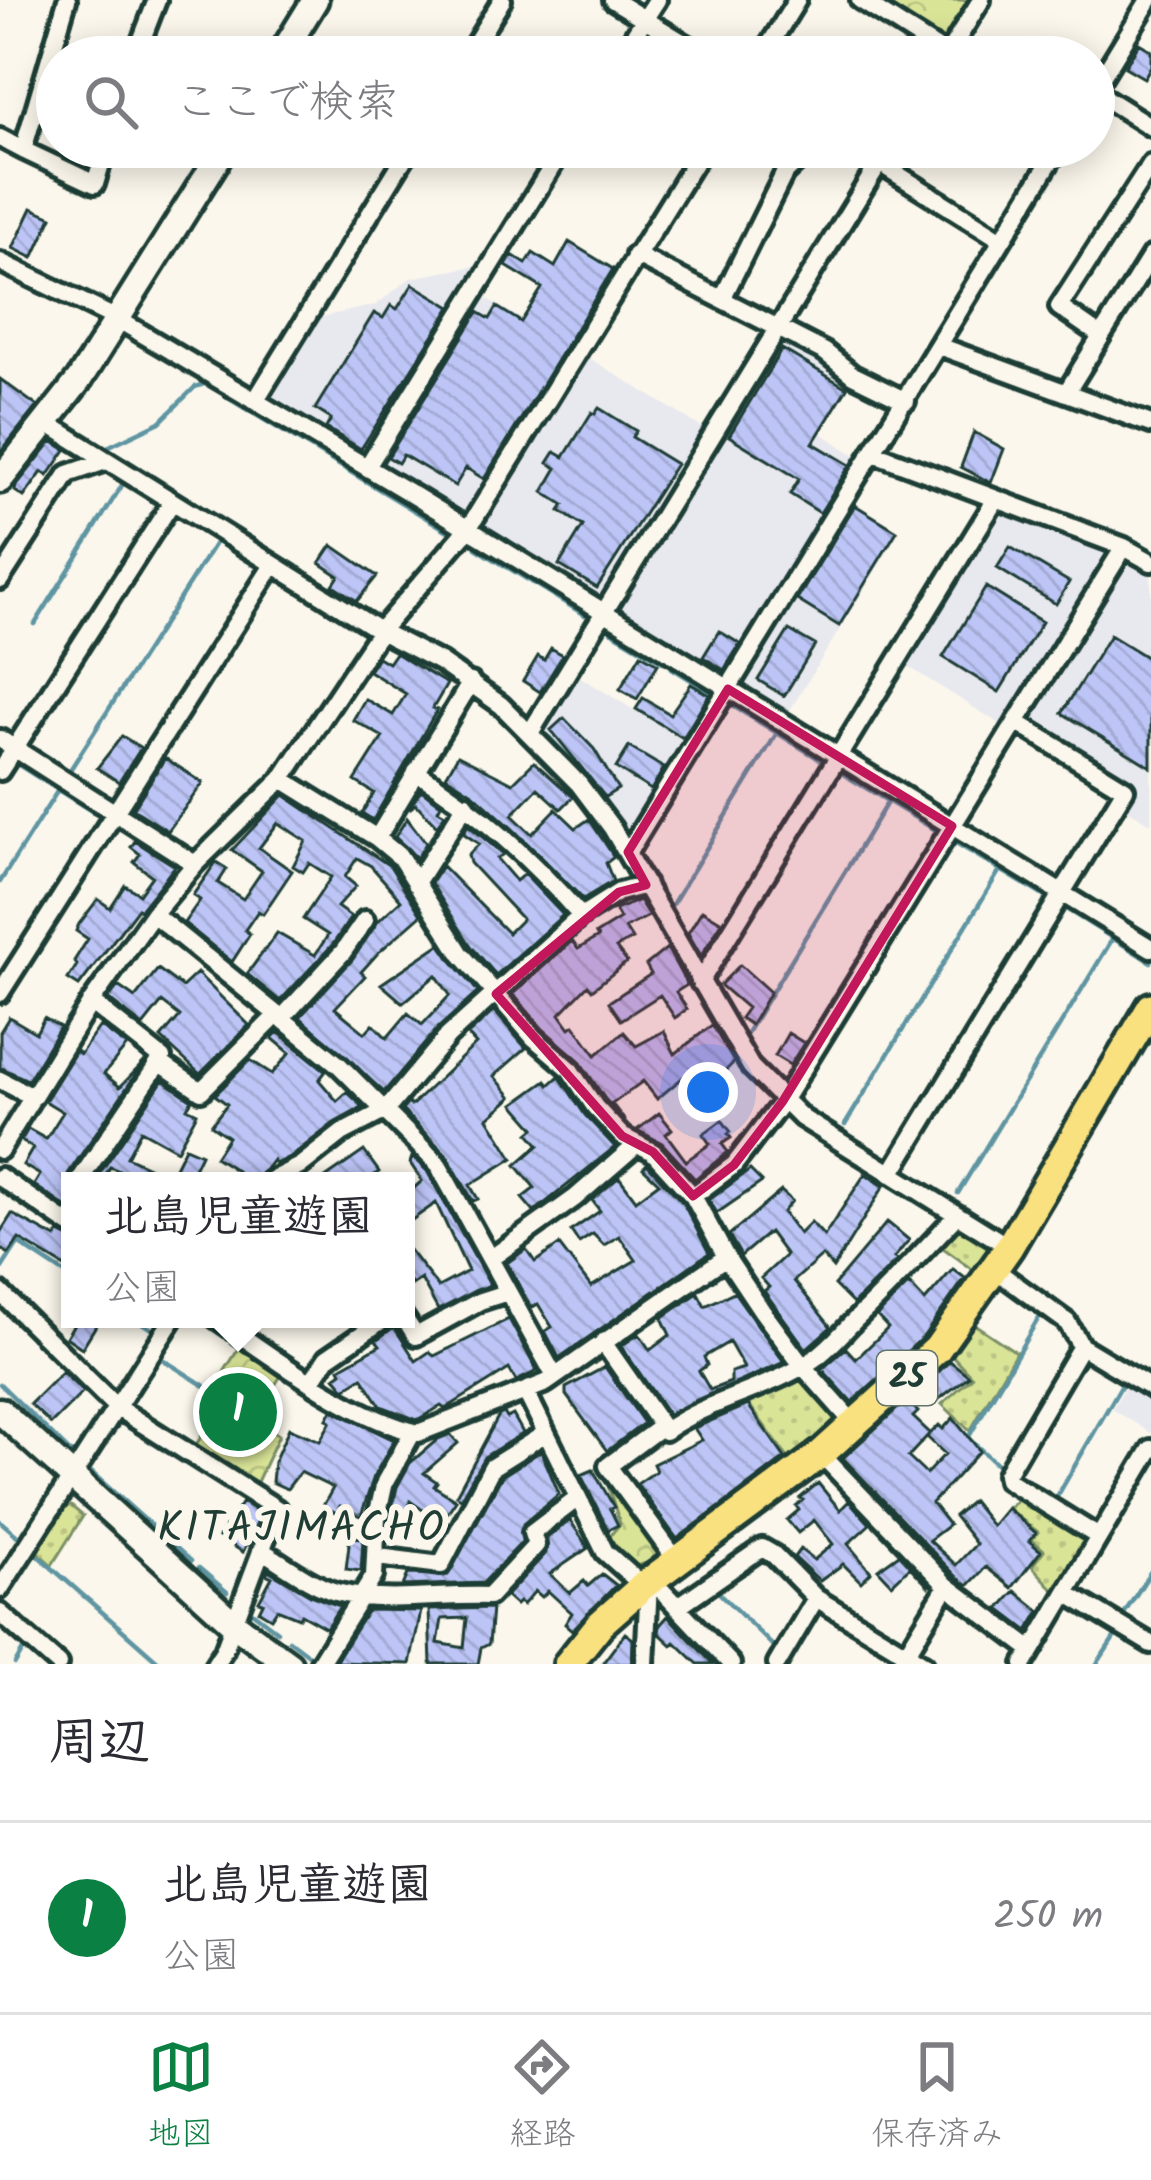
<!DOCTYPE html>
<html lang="ja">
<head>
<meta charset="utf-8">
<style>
  :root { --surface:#fff; --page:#f7f7f7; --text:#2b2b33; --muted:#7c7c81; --line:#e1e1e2; --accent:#0b8043 }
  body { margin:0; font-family:Kalam,"Klee One",sans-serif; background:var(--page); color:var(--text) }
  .you { position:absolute; left:708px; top:1092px; width:42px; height:42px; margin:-30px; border:9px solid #fff; border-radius:50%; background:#1a73e8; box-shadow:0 0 0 18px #1a73e833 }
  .badge { display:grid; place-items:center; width:78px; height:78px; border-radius:50%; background:var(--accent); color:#fff; font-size:39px; font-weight:700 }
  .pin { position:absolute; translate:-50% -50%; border:6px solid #fff; box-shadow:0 3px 12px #0006 }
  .popup { position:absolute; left:61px; top:1172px; width:354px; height:156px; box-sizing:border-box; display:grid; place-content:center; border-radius:0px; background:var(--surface); filter:drop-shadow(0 3px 9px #0005); font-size:39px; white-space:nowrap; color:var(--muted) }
  .popup b { font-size:45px; color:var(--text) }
  .popup::after { content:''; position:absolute; left:50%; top:100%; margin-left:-24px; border:24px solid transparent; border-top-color:var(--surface) }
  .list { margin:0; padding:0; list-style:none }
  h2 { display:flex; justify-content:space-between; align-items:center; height:156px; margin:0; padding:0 48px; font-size:51px }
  h2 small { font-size:39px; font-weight:400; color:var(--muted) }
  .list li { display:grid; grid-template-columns:78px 1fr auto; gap:36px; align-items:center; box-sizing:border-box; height:192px; padding:0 48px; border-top:3px solid var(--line) }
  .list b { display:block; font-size:45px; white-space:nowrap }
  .list p { margin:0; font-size:39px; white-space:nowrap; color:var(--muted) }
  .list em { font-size:39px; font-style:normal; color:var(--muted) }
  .icon { flex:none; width:66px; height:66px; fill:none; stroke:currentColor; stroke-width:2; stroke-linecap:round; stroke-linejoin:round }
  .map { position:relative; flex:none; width:1151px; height:1664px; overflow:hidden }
  .search { position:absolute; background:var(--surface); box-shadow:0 6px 30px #0003; left:36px; right:36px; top:36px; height:132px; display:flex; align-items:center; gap:30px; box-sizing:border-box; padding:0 42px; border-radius:66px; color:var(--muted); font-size:45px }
  .sheet { height:348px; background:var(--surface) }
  nav { display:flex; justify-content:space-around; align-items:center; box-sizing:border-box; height:168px; border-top:3px solid var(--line); background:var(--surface); font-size:33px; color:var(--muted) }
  nav a { display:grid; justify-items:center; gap:6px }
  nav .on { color:var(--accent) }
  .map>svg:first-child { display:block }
</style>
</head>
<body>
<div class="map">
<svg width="1151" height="1664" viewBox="0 0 1151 1664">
  <defs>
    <pattern id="grass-dots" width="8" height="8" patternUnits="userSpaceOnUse" patternTransform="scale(3)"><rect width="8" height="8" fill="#d9e497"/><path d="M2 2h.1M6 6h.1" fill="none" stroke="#bac483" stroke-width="1.8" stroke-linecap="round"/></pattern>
    <pattern id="forest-crowns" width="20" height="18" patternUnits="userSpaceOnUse" patternTransform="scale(3)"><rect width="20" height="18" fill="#d9e497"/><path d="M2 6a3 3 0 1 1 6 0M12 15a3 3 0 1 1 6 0" fill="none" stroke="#bac483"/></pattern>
    <pattern id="building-back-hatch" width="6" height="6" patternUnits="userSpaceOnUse" patternTransform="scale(3)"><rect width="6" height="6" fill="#bdc5f7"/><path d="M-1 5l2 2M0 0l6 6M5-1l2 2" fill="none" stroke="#a2aad4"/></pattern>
  </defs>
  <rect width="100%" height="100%" fill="#fbf7ec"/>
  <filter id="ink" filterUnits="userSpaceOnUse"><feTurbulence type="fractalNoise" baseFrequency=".00833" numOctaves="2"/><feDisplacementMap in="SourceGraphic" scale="24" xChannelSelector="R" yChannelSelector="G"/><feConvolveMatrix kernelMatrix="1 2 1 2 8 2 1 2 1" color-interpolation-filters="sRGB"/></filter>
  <g filter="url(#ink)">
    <!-- built -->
    <path fill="#e8e8ef" d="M481,265l-114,188 -6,2 -93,-56v-6l45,-74 63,-14 34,-27z
      M480,294l88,53 -102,167 -7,2 -79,-49 -2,-6z
      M786,339l66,44 -31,50 40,26 -132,216 -6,1 -105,-64 -1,-5 161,-266z
      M584,355l122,75 -104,169 -5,1 -115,-71 -1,-6z
      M852,501l48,30 -113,184 -45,-26v-7z
      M1003,509l105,38 2,8 -105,172 -101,-63 93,-152z
      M1130,558l21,12v254l-27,-17 11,-21 -104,-64 -1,-7 94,-155z
      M575,674l113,69 -57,92 -52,-69 -37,-38z
      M1130,1379l21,13v41l-39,-24z"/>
    <!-- grass -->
    <path fill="url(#grass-dots)" stroke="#7c9066" stroke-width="3" d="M962,1227l35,21 -15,28 -43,-31 15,-16z
      M974,1324l42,28 -46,79 -28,-27 30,-27 -23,-25z
      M802,1369l44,53 -53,43 -48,-66z
      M1020,1497l67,41 -33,52 -22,-24 12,-16 -12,-10 6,-8 -30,-23z
      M63,1506h8l12,10 -31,49 -17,-15z"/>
    <!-- forest -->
    <path fill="url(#forest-crowns)" stroke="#7c9066" stroke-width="3" d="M871,0h98l-27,43z
      M241,1345l41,29 -28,45 25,16 -24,51 -61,-38 32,-51 -12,-9z
      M605,1476l56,74 -2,9 -22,7 -29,-28 12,-14z"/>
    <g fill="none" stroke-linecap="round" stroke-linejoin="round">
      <!-- stream -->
      <path stroke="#5f95a2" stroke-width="4.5" d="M228,398l220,133
        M101,450l59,-28 35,-35 9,-3
        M103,469l55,35
        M59,473l5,-8 14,-4
        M177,515l81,51
        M476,548l109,67
        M278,578l84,52
        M35,624l89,-142
        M399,630l41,23
        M611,631l52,31
        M450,659l77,57
        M672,668l40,25
        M733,706l88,54
        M546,734l32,33 42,58
        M17,764l76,48
        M68,773l149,-233
        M843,774l94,57
        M956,843l91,55
        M651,873l47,86
        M0,882l58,-92
        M670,908l107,-175
        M1066,909l85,53
        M742,1041l146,-240
        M845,1125l155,-255
        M958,1193l155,-255
        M950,1201l57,34
        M0,1271l18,-28 52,34
        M1010,1272l16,-25
        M136,1319l20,13
        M159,1357l63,40
        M0,1384l73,71
        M1001,1468l-33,-30 73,-124 -39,-29
        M90,1471l101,90
        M1055,1500l70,-121
        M0,1521l22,19
        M35,1553l126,111
        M199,1568l28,24
        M715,1589l59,58
        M1056,1596l30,-54
        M248,1609l29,22
        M1124,1614l27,-43
        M289,1640l25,19
        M15,1664l11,-19
        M1097,1664l20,-31"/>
    </g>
    <!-- building -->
    <path fill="url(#building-back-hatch)" stroke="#1f3d34" stroke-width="3" fill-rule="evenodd" d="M1139,43l12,7v16l-7,12 -19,-11z
      M32,208l20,9 -19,41 -20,-10z
      M569,242l44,27 -129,210 -18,-11 -11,18 -52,-31 -5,8 -10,-6 90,-145 12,7 7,-12 24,15 21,-34 -36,-22 6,-11 14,9 7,-11 22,14z
      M413,284l38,23 -90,142 -35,-21 5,-9 -16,-10 59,-96 9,5 8,-13 6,4z
      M782,349l65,39 -34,55 37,22 -30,48 -30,-19 9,-15 -70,-43z
      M0,379l37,27 -37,47z
      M599,408l37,23 -4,6 44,27 -79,124 -38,-23 24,-39 -23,-15 4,-6 -21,-13 14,-24 -9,-5 7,-11 9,5 28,-45 3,2z
      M974,432l30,17 -13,34 -30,-16z
      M52,441l14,9 -18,26 -6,-4 -18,25 -9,-6 1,-5z
      M855,505l42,26 -58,95 -42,-26z
      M332,545l45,31 -20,25 -24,-16 6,-9 -19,-13z
      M1010,547l59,35 -13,22 -59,-36z
      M986,587l56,35 -43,70 -56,-35z
      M789,630l26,15 -31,51 -26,-16z
      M719,631l21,13 -16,26 -21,-13z
      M1110,635l41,25v107l-89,-54z
      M551,648l12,7 -23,37 -17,-11 15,-25 6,4z
      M395,653l52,31 -14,24 4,2 -64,110 -11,-7 12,-20 -19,-12 28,-44 -30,-17 12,-21 28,16 13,-21 -37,-23 9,-14 10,6z
      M641,654l17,10 -21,35 -17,-10z
      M691,684l18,11 -26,43 -47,-29 7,-11 27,16z
      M564,718l30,31 24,40 -13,8 -54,-67z
      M122,736l19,12 -22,34 -22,-14z
      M629,747l35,21 -13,22 -35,-22z
      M458,755l55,28 21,-21 39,35 -12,12 -23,-21 -26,27 20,19 24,-25 20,19 13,-9 25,38 -8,6 7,18 -30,18 -71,-71 -38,-34 -28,-18z
      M165,758l38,25 -35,48 -35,-22z
      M421,790l20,14 -3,6 7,4 -8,12 -21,-22 -7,5z
      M284,795l106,71 31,49 -43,38 -17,19 4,4 -30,32 30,25 8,-9 14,14 21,-25 14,12 28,-30 -14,-20 -33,28 -22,-19 59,-40 38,48 -40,36 -54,64 -84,-75 53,-58 25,-38 23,-21 -30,-34 -14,-8 -12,19 11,9 -19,21 14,10 -18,27 -53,57 -33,-27 30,-41 38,22 13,-20 -25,-16 28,-42 -22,-14 -6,9 -10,-6 13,-25 -28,-18 -19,25 33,23 -29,43 -5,-3 -13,19 5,4 -18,28 -48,-39 16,-23 -7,-5 23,-33 11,7 -9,14 25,16 19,-28 -30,-21z
      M407,818l19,25 -9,15 -22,-21z
      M468,825l35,29 -6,5 19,22 8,-7 39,41 -67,60 -25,-29 -40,-63 11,-17 66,67 14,-14 -52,-56 -2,-8 11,-11 -16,-11z
      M135,841l40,25 -35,44 -2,-2 -59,78 -11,-7 9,-14 -3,-4 14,-22 -12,-8 3,-7 19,-25 12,9 15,-23 14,9 13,-18 -18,-14 6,-8 -9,-7z
      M639,900l10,16 -24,12 7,11 -16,9 11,14 -35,28 -4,-5 -28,29 10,14 4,-3 22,30 28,-23 12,14 28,-15 11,23 37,-29 22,37 -24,25 -13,-12 -9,-2 -31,26 -14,-18 -31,23 13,17 -20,-22 -26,-39 -36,-31 -30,-35 59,-53 6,8 20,-12 -2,-3 24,-15 -5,-9z
      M702,910l20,12 -21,34 -13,-23z
      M667,948l20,37 -11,7 11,17 -12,9 -15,-23 -39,25 -12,-18 42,-28 -5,-9z
      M740,965l30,27 -19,33 -11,-7 7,-10 -27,-23z
      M158,969l24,18 15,-14 52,52 -49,49 -39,-36 19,-22 -18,-14 -19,24 -35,-27 10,-13 17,12z
      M494,1011l32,37 -32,28 18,21 -24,21 25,40 -43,27 8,14 -5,2 -27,-47 -44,-44 6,-7 3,3 65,-62 -8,-9z
      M9,1017l27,16 8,-15 16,9 -32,53 -28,-13v-35z
      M100,1026l27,20 -23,28 16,13 25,-26 -77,113 2,36 -36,-25 6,-10 -17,-10 10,-17 -12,-7 7,-12 18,10 17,-27 -18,-11 31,-50 4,3z
      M278,1032l48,39 -7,9 18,21 10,-9 16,15 -29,16 -41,32 -18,9 -2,-4 -16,21h-26l6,-10 -22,-14 13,-20 -17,-12 16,-21 -12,-9 35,-35 22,14 18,-21 -18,-15z
      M788,1033l16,10 -14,22 -15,-9z
      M559,1076l26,39 30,32 -81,65 -12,-14 13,-10 -19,-23 23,-20 -10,-12 6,-5 -21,-24 32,-23 3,4z
      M163,1080l29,20 -5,8 10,5 -20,37 -36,-20 -14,27 43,20 15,-30 16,7 -13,27h-46l-32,-14 -8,14 -6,-2z
      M659,1113l13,16 -6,5 20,27 24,-17 -7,-10 19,-14 9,12 -3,2 3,4 -9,6 6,8 -33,27 -33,-36 -25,-13z
      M364,1151l15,21 -13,9h-45z
      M412,1157l15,14 63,114 -52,25 -17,-31 -9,6 -6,-9v-30l32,41 30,-16 -32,-68 -30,21v-29l16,-14 -12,-18z
      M647,1164l36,39 26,50 -150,105 -14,-27 7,-4 -14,-23 -7,4 -24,-45 19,-14 9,13 24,-17 32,42 45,-27 -17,-24 -15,9 -11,-11 -14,9 -8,-12 29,-20 -8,-11 27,-23 17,23 23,-17 -16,-15z
      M750,1170l12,12 -45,31 -8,-13z
      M865,1174l19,12 -51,82 -11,-12 -28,25 37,46 -25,22 -42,-58 5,-4 -8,-9 25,-23 -17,-23 -28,24 -12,-21 52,-44 11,10 -9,11 16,22 12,-12 13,14z
      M12,1214l44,24 3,-5 11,5v32l-51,-31 -10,15 -9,-6v-15z
      M887,1222l22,18 -15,18 3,2 -44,44 -19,-19z
      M953,1269l12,9 -42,59 -71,65 -30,-33 24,-21 10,11 32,-31 -11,-12 32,-32 16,17z
      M734,1292l50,70 -116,52 -47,-68 18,-12 11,16 20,-15 -8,-17 36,-25 7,13zM729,1342l15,26 -13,4v10l-21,8 -11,-19 8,-6 -3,-8z
      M77,1319h23l-18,29 -16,-11z
      M509,1319l28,52 -21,10 -7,-12 -64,40 -4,-3 -24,14 -36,-14 -19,-29 -17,12 -10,-12 7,-5 -2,-4 40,-23 -4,-5 18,-13 22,34 13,-9 5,4z
      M950,1361l19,15 -31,24 -13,-15z
      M605,1367l39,56 -37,28 -41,-56v-7z
      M62,1372l21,20 -32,32 -21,-20z
      M907,1400l11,12 -5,5 17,16 -22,24 18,17 19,-20 -18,-17 12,-12 4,4 10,-11 27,33 -48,52 17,22 -20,15 27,25 20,-21 -22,-28 18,-15 20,25 15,-18 29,25 -7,8 12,10 -29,37 -26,-21 -18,19 -12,-10 -113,-118z
      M748,1405l37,53 -108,81 -40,-55 19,-13 -3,-7 49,-24 -8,-12z
      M332,1410l62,30 -20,36 -13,40 -21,-10 -3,7 -14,-7 10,-18 -33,-16 -13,17 -15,-7 2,-20 15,-34 31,13 11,-20 -4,-2z
      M504,1413l3,5 6,-3 10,18 -39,24 -23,41 -5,-3 43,-80z
      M450,1434l8,9 -34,30 13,9 -3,4 22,14 -25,37 2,-20 -23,-16 -2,11 -16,-3 5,-22 13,-24 28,-24z
      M541,1451l18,43 -36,30 -1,18 -39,41 -80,3 5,-12 40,1 54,-99z
      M593,1470l21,37 -4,2 8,16 -10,5 -27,-55z
      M818,1483l22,27 9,-9 21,23 -22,20 23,28 -10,10 -18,-18 -23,17 -26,-24 6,-8 14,11 19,-16 -19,-24 -16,13 -11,-13 12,-10 -3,-4 7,-6 -3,-2z
      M242,1502l19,12 -18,38 -24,-15z
      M570,1520l18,28 -38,26 20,19 14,-12 4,5 14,-12 14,11 -44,45 -7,-6 7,-11 -24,-22 -6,6 -7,-6 -12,14 -4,-3 -3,3 -10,-9 40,-43 1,-15z
      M350,1537l13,1 -2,33 -15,-2z
      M899,1554l29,31v1l-18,-19 -18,17 -14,-15z
      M268,1570l44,26 28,10 -14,22 -25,-14 -2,4 -22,-9 -6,9 -12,-7 4,-8 -4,-2 13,-24 -6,-3z
      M1015,1591l25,20 -12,20 -29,-22z
      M492,1608l-3,36 -8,4 -3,16h-47l-2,-54zM467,1618l-3,30 -26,-5 4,-24z
      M368,1610l53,1 -11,53 -75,-2z
      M668,1616l45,48h-15l-23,-22 -3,3 -13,-12 1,-8z
      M625,1633l8,6 -1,25h-30z"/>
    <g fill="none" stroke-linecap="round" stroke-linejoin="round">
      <!-- street casing -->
      <g stroke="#1f3d34" stroke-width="26">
        <path id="street" d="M613,0l94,57
          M860,0l87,55
          M135,57l22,-57
          M467,57l35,-57
          M620,57l37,-57
          M762,57l35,-57
          M946,57l35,-57
          M1094,90l55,-90
          M1094,91l57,36
          M0,138l23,12 44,-150
          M854,147l148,93
          M23,150l72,34 11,-37
          M635,255l190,97 28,23 53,26
          M0,262l119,58 296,176 736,452
          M722,299l62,-125 18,-17 37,-10
          M1101,336l-42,-29 92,-143
          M939,346l212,78
          M1066,393l85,-137
          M255,401l156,-254
          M47,423l333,208 60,31 61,43 78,79 33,44 139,239 51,51 207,129
          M874,453l250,94 27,15
          M367,467l197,-320
          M0,580l68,-106 38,-13
          M530,733l359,-586
          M0,739l195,125
          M0,771l172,-269
          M416,772c64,40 115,87 165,144
          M282,779l95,59 23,19 61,97 35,40 38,44 35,30 26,39 27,29 31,16 40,44 33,61 36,54 39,53 55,62
          M377,838l94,-156
          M628,852l431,-705
          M416,883l50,-79
          M153,914l186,151 98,98 117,212
          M700,982l296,-483
          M0,993l273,-428
          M281,1019l62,-67 22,-32
          M159,1062l42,29 76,-76
          M0,1080l33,17
          M0,1150l91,-148 62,-88 42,-50 87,-85 98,-148 88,-102 236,-382
          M891,1174l234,-385 -109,-67
          M0,1177l70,48
          M79,1181l83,-123 -71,-56
          M270,1181l30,-15 42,-33 44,-23 62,-74 133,-120 38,-24 27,-7
          M693,1196l41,-31 49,-64 341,-554
          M490,1259l85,-61 60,-52
          M994,1269l73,53 14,24 -75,128 1,6 92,57
          M0,1292l116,115 161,102 -53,141 -9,14
          M217,1319c56,38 135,99 201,114l128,-50 180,-126
          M405,1319l11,17 64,-35 28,-9
          M603,1342l62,89c45,-32 104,-41 149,-72 16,-11 27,-25 40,-38 36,-34 69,-70 103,-106
          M1081,1346l70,42
          M311,1382l16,-24 57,-39
          M527,1394l78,158 38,34
          M662,1426l-54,40 69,95
          M821,1454l126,132 -47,78
          M261,1550c23,14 50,35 75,42 52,13 101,2 153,4l47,-51 -4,-12 46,-35
          M378,1557l63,8 51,-98 54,-34
          M652,1580l79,84
          M947,1586l85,64
          M0,1589l173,-270
          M1066,1593l85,51
          M677,1607l85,-59 12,7 42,43 108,66
          M0,1613l58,51
          M319,1664l55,-88 3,-60 8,-34 28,-50
          M645,1664l4,-82
          M777,1664l39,-66
          M1024,1664l127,-215"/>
      </g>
      <!-- secondary casing -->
      <g stroke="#1f3d34" stroke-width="33">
        <path id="secondary" d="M280,57l35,-57
          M0,480l79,-100 146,-233
          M0,1411l233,212 56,41"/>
      </g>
      <!-- primary casing -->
      <g stroke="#1f3d34" stroke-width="36">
        <path id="primary" d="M568,1664l32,-40 43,-38 178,-132 116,-105 72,-102 142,-240"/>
      </g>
      <!-- street -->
      <use href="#street" stroke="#fbf7ec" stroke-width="16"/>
      <!-- secondary -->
      <use href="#secondary" stroke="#fbf7ec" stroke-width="24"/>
      <!-- primary -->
      <use href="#primary" stroke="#fae180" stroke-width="27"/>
    </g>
  </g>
  <!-- marked area -->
  <path fill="#c2185b" fill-opacity="0.2" stroke="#c2185b" stroke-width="9" stroke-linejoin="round" d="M728,689l224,137 -169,275 -49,64 -41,31 -40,-44 -31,-16 -126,-142 123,-102 27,-7 -18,-33z"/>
  <g text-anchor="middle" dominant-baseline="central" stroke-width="12" stroke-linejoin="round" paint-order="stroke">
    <!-- shield labels -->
    <rect fill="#fbf7ec" stroke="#61756b" stroke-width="3" x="877" y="1351" width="60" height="54" rx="9"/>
    <g font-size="33" font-weight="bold" fill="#1f3d34">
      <text x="907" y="1378">25</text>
    </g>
    <!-- quarter labels -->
    <g font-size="42" letter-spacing="3" fill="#1f3d34" stroke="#fbf7ec">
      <text x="302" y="1529">KITAJIMACHO</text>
    </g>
  </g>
</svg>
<div class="you"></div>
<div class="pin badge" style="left:238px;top:1412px">1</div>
<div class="popup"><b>北島児童遊園</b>公園</div>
<div class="search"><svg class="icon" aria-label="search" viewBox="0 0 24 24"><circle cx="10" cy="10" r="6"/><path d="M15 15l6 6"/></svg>ここで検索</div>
</div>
<section class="sheet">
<h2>周辺<small></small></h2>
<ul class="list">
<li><span class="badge">1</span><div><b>北島児童遊園</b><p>公園</p></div><em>250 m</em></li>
</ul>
</section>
<nav>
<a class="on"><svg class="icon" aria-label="map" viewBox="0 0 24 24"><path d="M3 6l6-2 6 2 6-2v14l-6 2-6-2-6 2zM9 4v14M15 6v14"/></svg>地図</a>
<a><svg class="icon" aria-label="directions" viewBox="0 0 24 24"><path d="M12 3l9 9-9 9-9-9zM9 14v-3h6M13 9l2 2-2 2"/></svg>経路</a>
<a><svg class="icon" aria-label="saved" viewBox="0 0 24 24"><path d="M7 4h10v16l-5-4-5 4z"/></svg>保存済み</a>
</nav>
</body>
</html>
